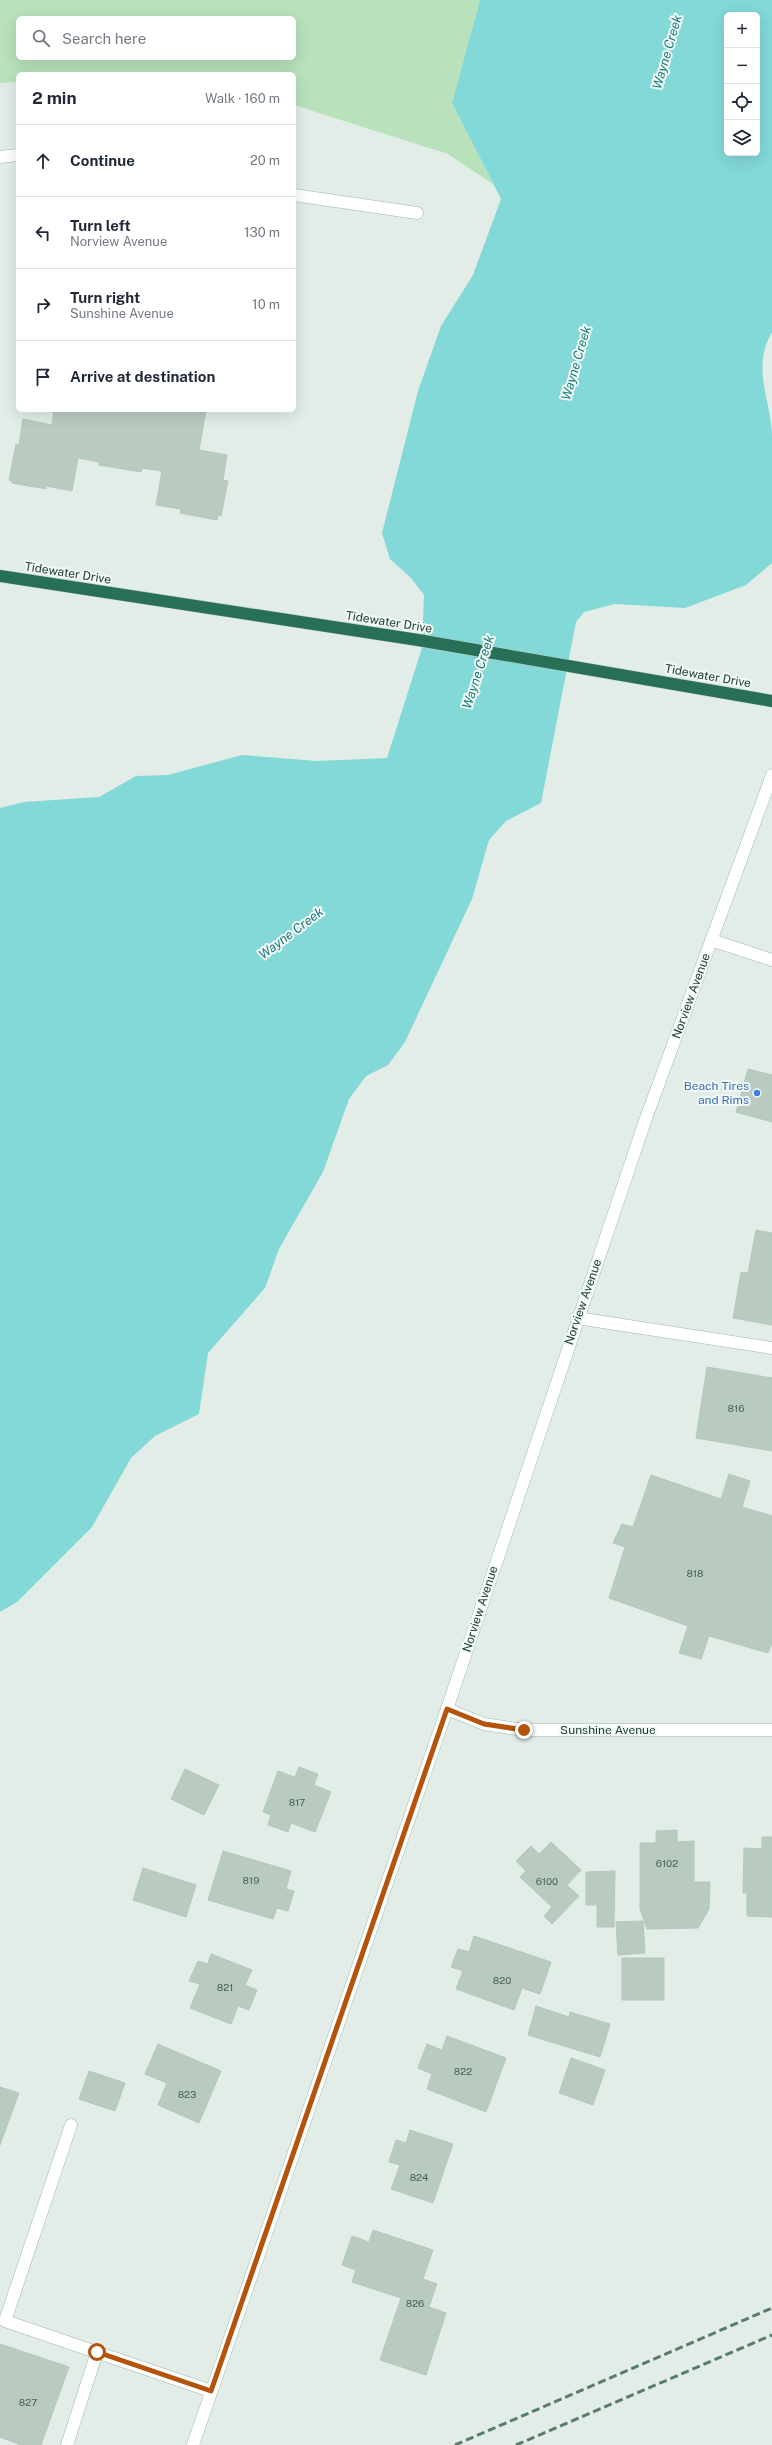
<!DOCTYPE html>
<html lang="en">
<head>
<meta charset="utf-8">
<style>
  :root { --surface:#fff; --page:#f6f6f7; --text:#1f2937; --muted:#747a83; --line:#e0e1e3 }
  body { margin:0; font-family:"Public Sans",sans-serif; background:var(--page); color:var(--text) }
  .controls { position:absolute; right:12px; top:12px; display:grid; overflow:hidden; border-radius:6px; box-shadow:0 4px 16px #0002 }
  .controls button { width:36px; height:36px; display:grid; place-items:center; padding:0; border:0; border-bottom:1px solid var(--line); background:var(--surface); color:var(--text); font:20px sans-serif }
  .stop { position:absolute; width:12px; height:12px; margin:-9px; border:3px solid #b45309; border-radius:50%; background:#fff }
  .stop.end { background:#b45309; border-color:#fff; box-shadow:0 1px 4px #0008 }
  .list { margin:0; padding:0; list-style:none }
  h2 { display:flex; justify-content:space-between; align-items:center; height:52px; margin:0; padding:0 16px; font-size:17px }
  h2 small { font-size:13px; font-weight:400; color:var(--muted) }
  .list li { display:grid; grid-template-columns:26px 1fr auto; gap:12px; align-items:center; box-sizing:border-box; height:72px; padding:0 16px; border-top:1px solid var(--line) }
  .list b { display:block; font-size:15px; white-space:nowrap }
  .list p { margin:0; font-size:13px; white-space:nowrap; color:var(--muted) }
  .list em { font-size:13px; font-style:normal; color:var(--muted) }
  .icon { flex:none; width:22px; height:22px; fill:none; stroke:currentColor; stroke-width:2; stroke-linecap:round; stroke-linejoin:round }
  .map { position:relative; flex:none; width:772px; height:2445px; overflow:hidden }
  .search { position:absolute; background:var(--surface); box-shadow:0 4px 16px #0002; left:16px; top:16px; width:280px; height:44px; display:flex; align-items:center; gap:10px; box-sizing:border-box; padding:0 14px; border-radius:6px; color:var(--muted); font-size:15px }
  .panel { position:absolute; background:var(--surface); box-shadow:0 4px 16px #0002; left:16px; top:72px; width:280px; height:340px; border-radius:6px }
  .map>svg:first-child { display:block }
</style>
</head>
<body>
<div class="map">
<svg width="772" height="2445" viewBox="0 0 772 2445">
  <rect width="100%" height="100%" fill="#e1ede6"/>
  <!-- green -->
  <path fill="#b8e1bc" fill-rule="evenodd" d="M0,0h480l-28,103 41,81 -45,-30 -154,-49v-31h-276v8l-18,1zM18,18h276v40h-276z"/>
  <!-- water -->
  <path fill="#83d8d8" fill-rule="evenodd" d="M480,0h292v332c-21,36 -1,68 0,103 0,43 0,86 0,128l-26,22 -61,23 -70,-4 -31,8 -8,10 -35,181 -35,18 -17,19 -17,59 -67,143 -17,23 -22,11 -17,23 -26,73 -44,77 -14,39 -57,65 -9,61 -44,22 -24,22 -39,69 -75,75 -17,10v-804l24,-6 75,-5 37,-21 32,-1 74,-20 75,6 70,-3 35,-110 2,-53 -13,-17 -21,-19 -8,-26 36,-142 23,-65 32,-51 28,-76 -49,-96zM727,15h30v138h-30z"/>
  <!-- building -->
  <path fill="#b9cbc1" stroke="#b3c8bc" d="M54,410h152l-7,40 28,5 -4,25 5,1 -7,35 -3,-1 -1,5 -37,-7 1,-4 -25,-4 6,-34 -20,-3 -1,4 -42,-7v-3l-21,-4 -6,33 -26,-5v3l-34,-6v-2l-3,-1 7,-36 3,1 4,-26 29,6z
    M748,1069l24,6v47l-36,-10z
    M756,1230l16,3v92l-39,-7 8,-46 7,1z
    M707,1367l65,11v73l-76,-13z
    M729,1474l21,7 -8,26 30,9v128l-4,9 -59,-17 -8,23 -22,-6 9,-27 -79,-28 16,-51 -12,-4 9,-19 11,3 18,-52 70,24z
    M299,1767l19,7 -4,11 17,7 -16,40 -24,-9 -3,9 -20,-7 3,-10 -8,-3 15,-41 17,6z
    M185,1769l34,16 -15,30 -33,-16z
    M677,1830v12l17,-1v41h16l-1,27 -11,19 -51,1 -7,-20v-66h16v-12z
    M762,1837h10v80l-25,-1v-23h-4l1,-45 18,1z
    M551,1842l30,28 -14,15 12,11 -27,28 -8,-8 8,-9 -32,-30 6,-6 -10,-10 15,-15 8,8z
    M223,1851l68,20 -5,18 8,2 -6,20 -11,-3 -4,11 -65,-19z
    M143,1868l53,17 -10,32 -53,-17z
    M615,1871l-1,56h-17v-22h-11v-33z
    M643,1921l2,32 -27,2 -2,-33z
    M474,1936l77,26 -11,32 -18,-6 -8,22 -58,-21 7,-18 -12,-4 7,-18 11,3z
    M211,1954l41,16 -7,15 12,5 -8,20 -11,-4 -7,18 -41,-16 10,-24 -11,-3 9,-20 10,3z
    M622,1958h42v42h-42z
    M536,2006l33,11 1,-5 40,12 -10,33 -72,-22z
    M447,2036l59,22 -20,54 -59,-23 5,-15 -14,-6 9,-24 15,6z
    M158,2044l63,27 -22,52 -41,-18 9,-22 -22,-9z
    M571,2058l34,12 -12,35 -34,-12z
    M89,2071l36,12 -10,28 -36,-12z
    M0,2087l19,6 -19,52z
    M410,2130l43,14 -20,59 -42,-14 9,-24 -11,-3 7,-22 10,3z
    M373,2230l60,20 -10,29 14,5 -8,23 17,6 -20,62 -46,-15 21,-62 -49,-16 4,-12 -14,-5 10,-29 17,6z
    M0,2344l69,23 -28,78h-20l-21,-8z"/>
  <g fill="none" stroke-linecap="round" stroke-linejoin="round">
    <!-- lane casing -->
    <g stroke="#a3b6ac" stroke-width="13">
      <path id="lane" d="M0,157l18,-2
        M294,195l123,18
        M711,940l61,20
        M577,1318l195,30
        M71,2125l-66,196 206,70
        M67,2445l30,-93"/>
    </g>
    <!-- street casing -->
    <g stroke="#a3b6ac" stroke-width="13">
      <path id="street" d="M447,1709l37,15 40,6h248"/>
    </g>
    <!-- secondary casing -->
    <g stroke="#a1bdaf" stroke-width="13">
      <path id="secondary" d="M193,2445l254,-736 198,-588 127,-346"/>
    </g>
    <!-- highway casing -->
    <g stroke="#c0cac6" stroke-width="13">
      <path id="highway" d="M0,576l418,64 354,61"/>
    </g>
    <!-- lane -->
    <use href="#lane" stroke="#fff" stroke-width="12"/>
    <!-- street -->
    <use href="#street" stroke="#fff" stroke-width="12"/>
    <!-- secondary -->
    <use href="#secondary" stroke="#fff" stroke-width="12"/>
    <!-- highway -->
    <use href="#highway" stroke="#287055" stroke-width="12"/>
    <!-- rail -->
    <path stroke="#5a7c6d" stroke-width="3" stroke-dasharray="8 4" stroke-linecap="butt" d="M455,2445l317,-137
      M516,2445l256,-110"/>
  </g>
  <g fill="none" stroke-linecap="round" stroke-linejoin="round">
    <!-- route -->
    <path stroke="#b45309" stroke-width="5" d="M97,2352l114,39 236,-682 37,15 40,6"/>
  </g>
  <!-- markers -->
  <circle fill="#3f7fe0" stroke="#f2f9f5" stroke-width="1.5" cx="757" cy="1093" r="4"/>
  <g text-anchor="middle" dominant-baseline="central" stroke-width="4" stroke-linejoin="round" paint-order="stroke">
    <!-- number labels -->
    <g font-size="10" fill="#466356">
      <text x="736" y="1408">816</text>
      <text x="695" y="1573">818</text>
      <text x="297" y="1802">817</text>
      <text x="667" y="1863">6102</text>
      <text x="251" y="1880">819</text>
      <text x="547" y="1881">6100</text>
      <text x="502" y="1980">820</text>
      <text x="225" y="1987">821</text>
      <text x="463" y="2071">822</text>
      <text x="187" y="2094">823</text>
      <text x="419" y="2177">824</text>
      <text x="415" y="2303">826</text>
      <text x="28" y="2402">827</text>
    </g>
    <!-- street labels -->
    <g font-size="12" fill="#1f4032" stroke="#f2f9f5">
      <text transform="translate(68 573) rotate(9)">Tidewater Drive</text>
      <text transform="translate(389 622) rotate(9)">Tidewater Drive</text>
      <text transform="translate(708 676) rotate(10)">Tidewater Drive</text>
      <text transform="translate(691 996) rotate(-70)">Norview Avenue</text>
      <text transform="translate(583 1302) rotate(-71)">Norview Avenue</text>
      <text transform="translate(480 1609) rotate(-72)">Norview Avenue</text>
      <text x="608" y="1730">Sunshine Avenue</text>
    </g>
    <!-- shop labels -->
    <g font-size="12" fill="#366cbe" stroke="#f2f9f5" text-anchor="end">
      <text x="749" y="1086">Beach Tires<tspan x="749" dy="14">and Rims</tspan></text>
    </g>
    <!-- water labels -->
    <g font-size="13" font-style="italic" fill="#137c7d" stroke="#f2f9f5">
      <text transform="translate(667 52) rotate(-74)">Wayne Creek</text>
      <text transform="translate(576 363) rotate(-74)">Wayne Creek</text>
      <text transform="translate(478 672) rotate(-72)">Wayne Creek</text>
      <text transform="translate(291 933) rotate(-37)">Wayne Creek</text>
    </g>
  </g>
</svg>
<div class="controls">
<button>+</button>
<button>−</button>
<button><svg class="icon" aria-label="locate" viewBox="0 0 24 24"><circle cx="12" cy="12" r="6"/><path d="M12 2v4M12 18v4M2 12h4M18 12h4"/></svg></button>
<button><svg class="icon" aria-label="layers" viewBox="0 0 24 24"><path d="M12 4l9 5-9 5-9-5zM3 14l9 5 9-5"/></svg></button>
</div>
<div class="stop" style="left:97px;top:2352px"></div>
<div class="stop end" style="left:524px;top:1730px"></div>
<div class="search"><svg class="icon" aria-label="search" viewBox="0 0 24 24"><circle cx="10" cy="10" r="6"/><path d="M15 15l6 6"/></svg>Search here</div>
<section class="panel">
<h2>2 min<small>Walk · 160 m</small></h2>
<ul class="list">
<li><svg class="icon" aria-label="ahead" viewBox="0 0 24 24"><path d="M12 20V5M6 11l6-6 6 6"/></svg><div><b>Continue</b></div><em>20 m</em></li>
<li><svg class="icon" aria-label="left" viewBox="0 0 24 24"><path d="M17 20v-9H6M10 6l-5 5 5 5"/></svg><div><b>Turn left</b><p>Norview Avenue</p></div><em>130 m</em></li>
<li><svg class="icon" aria-label="right" viewBox="0 0 24 24"><path d="M7 20v-9h11M14 6l5 5-5 5"/></svg><div><b>Turn right</b><p>Sunshine Avenue</p></div><em>10 m</em></li>
<li><svg class="icon" aria-label="arrive" viewBox="0 0 24 24"><path d="M6 21V4h12l-3 4 3 4H6"/></svg><div><b>Arrive at destination</b></div></li>
</ul>
</section>
</div>
</body>
</html>
